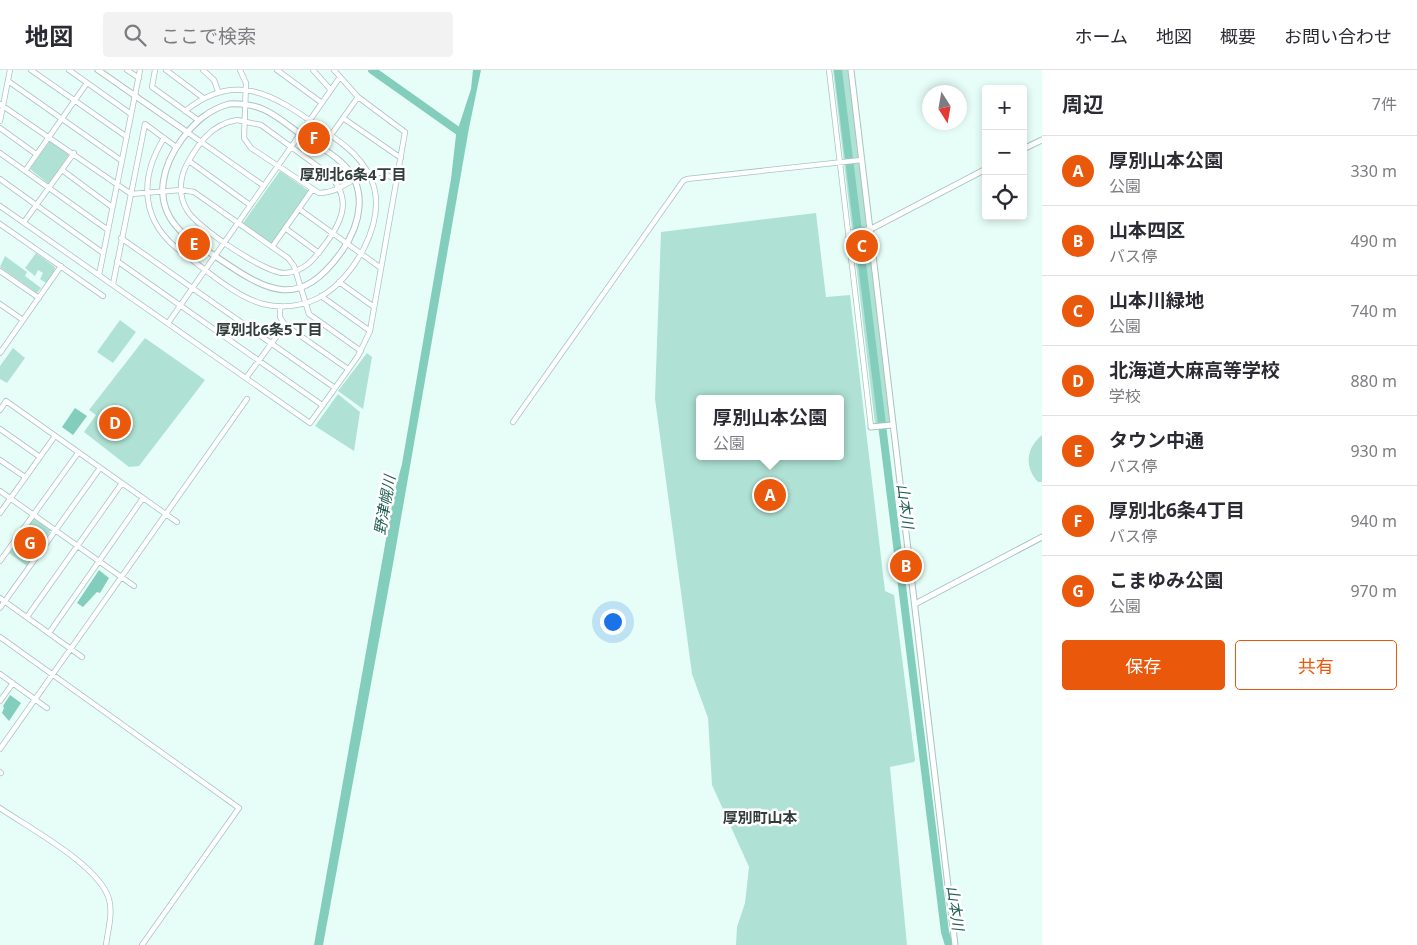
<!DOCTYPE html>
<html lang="ja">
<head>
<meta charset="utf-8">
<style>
  :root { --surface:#fff; --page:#f2f2f3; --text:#2b2b33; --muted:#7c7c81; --line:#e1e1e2; --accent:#ea580c }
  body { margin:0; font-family:"Noto Sans","Noto Sans JP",sans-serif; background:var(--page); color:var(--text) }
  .controls { position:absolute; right:15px; top:15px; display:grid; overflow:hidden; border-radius:5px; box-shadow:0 2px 8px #0003 }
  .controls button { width:45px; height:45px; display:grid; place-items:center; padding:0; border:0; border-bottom:1px solid var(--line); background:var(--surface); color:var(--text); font:25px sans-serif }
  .compass { position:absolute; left:922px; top:15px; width:45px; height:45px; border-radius:50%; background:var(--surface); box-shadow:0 2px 8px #0003; rotate:169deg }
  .you { position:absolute; left:612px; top:551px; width:18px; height:18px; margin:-12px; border:4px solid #fff; border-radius:50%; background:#1a73e8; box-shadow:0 0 0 8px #1a73e833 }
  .badge { display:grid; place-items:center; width:32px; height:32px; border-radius:50%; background:var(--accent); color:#fff; font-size:16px; font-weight:700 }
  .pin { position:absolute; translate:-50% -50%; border:2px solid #fff; box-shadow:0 1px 5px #0006 }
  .popup { position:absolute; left:696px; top:325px; width:148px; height:65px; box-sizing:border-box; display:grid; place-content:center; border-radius:5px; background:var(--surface); filter:drop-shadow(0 1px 4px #0005); font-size:16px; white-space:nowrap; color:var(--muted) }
  .popup b { font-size:19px; color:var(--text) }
  .popup::after { content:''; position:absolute; left:50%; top:100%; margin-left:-10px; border:10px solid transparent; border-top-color:var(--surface) }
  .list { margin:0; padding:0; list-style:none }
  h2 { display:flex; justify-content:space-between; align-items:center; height:65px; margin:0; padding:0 20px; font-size:21px }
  h2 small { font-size:16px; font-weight:400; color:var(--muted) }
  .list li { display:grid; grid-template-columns:32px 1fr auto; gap:15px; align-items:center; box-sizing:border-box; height:70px; padding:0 20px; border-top:1px solid var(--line) }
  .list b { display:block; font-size:19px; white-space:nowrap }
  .list p { margin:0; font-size:16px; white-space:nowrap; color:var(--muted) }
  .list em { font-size:16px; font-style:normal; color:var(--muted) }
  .actions { display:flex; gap:10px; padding:15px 20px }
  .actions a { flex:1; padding:11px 0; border:1px solid var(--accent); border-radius:5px; text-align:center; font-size:18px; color:var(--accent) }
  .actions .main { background:var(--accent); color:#fff }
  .icon { flex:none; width:28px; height:28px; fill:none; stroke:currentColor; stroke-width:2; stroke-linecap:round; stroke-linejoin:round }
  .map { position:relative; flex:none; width:1042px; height:875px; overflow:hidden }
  header { display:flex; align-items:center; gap:30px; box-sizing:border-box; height:70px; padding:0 25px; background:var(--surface); border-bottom:1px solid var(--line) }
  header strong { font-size:24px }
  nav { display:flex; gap:28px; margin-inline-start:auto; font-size:18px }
  .search { width:350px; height:45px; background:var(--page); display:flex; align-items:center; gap:12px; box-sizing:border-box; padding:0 18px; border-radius:5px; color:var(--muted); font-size:19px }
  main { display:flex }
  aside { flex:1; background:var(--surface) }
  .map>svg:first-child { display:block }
</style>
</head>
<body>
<header>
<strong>地図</strong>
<div class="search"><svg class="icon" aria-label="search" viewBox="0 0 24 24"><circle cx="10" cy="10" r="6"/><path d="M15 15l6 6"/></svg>ここで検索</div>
<nav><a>ホーム</a><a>地図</a><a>概要</a><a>お問い合わせ</a></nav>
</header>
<main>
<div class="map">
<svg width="1042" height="875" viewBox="0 0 1042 875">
  <rect width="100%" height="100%" fill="#e7fef8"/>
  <!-- green -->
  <path fill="#afe2d5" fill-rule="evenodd" d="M833,0h15l44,352 -17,2z
    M51,69l19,14 -21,31 -19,-15z
    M280,101l29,20 -37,53 -29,-21z
    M816,143l10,84 24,-2 35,296 9,4 21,165 -1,2 -24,5 17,178h-171l1,-18 8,-24 4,-36 -37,-82 -4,-67 -16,-44 -37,-275 6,-167zM700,329h140v57h-140z
    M36,183l19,14 -1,6 -8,10 -6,-4 3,-6 -5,-3 -3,6 -10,-8z
    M5,186l22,16 -2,4 16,12 -4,5 -37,-26z
    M120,250l16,12 -23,31 -16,-11z
    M145,268l60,42 -66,86 -10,1 -45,-35 12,-17 -7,-5z
    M13,278l12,10 -18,25 -7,-4v-13z
    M367,283l5,4 -9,52 -25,-18z
    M338,324l22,18 -6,39 -39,-25z
    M1042,365v47h-4c-14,-15 -12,-34 4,-47z
    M33,449h4l14,11 -24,36 -18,-13z"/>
  <!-- water -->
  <path fill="#83cdbc" d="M473,0h8l-12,58 -76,436 -70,381h-9l80,-451 8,-30 49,-285 5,-44 15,-46z
    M75,338l12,8 -14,19 -11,-8z
    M99,500l10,8 -9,15 -3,-1 -14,15 -6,-4z
    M10,625l11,8 -12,18 -7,-8 2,-5 -1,-2z"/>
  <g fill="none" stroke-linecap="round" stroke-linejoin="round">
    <!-- river -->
    <path stroke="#83cdbc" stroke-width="8" d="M372,0l89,63
      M838,0l107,862 4,13"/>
    <!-- minor casing -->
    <g stroke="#a9c4bd" stroke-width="6">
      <path id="minor" d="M31,0l96,67
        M69,0l62,44
        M127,0l12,8
        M155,0l-3,17 46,33
        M166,0l36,27
        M203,0l11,10 4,11
        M240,0l6,13 -2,55 7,10 68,45c32,0 44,-37 78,-12
        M277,0l45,33
        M313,0l18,20
        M829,0l42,357
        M8,11l114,80
        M0,34l131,90 50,-4 13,2 94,66 6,8 15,48 52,37
        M343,48l58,40
        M237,50l24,5 66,48c25,23 17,46 -1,70 -11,15 -21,29 -41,30 -19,1 -89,-46 -98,-63 -8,-13 -8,-30 -1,-44 11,-21 25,-42 51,-46z
        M0,51l10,-51
        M0,58l36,26
        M187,62l77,54
        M331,65l27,-38
        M164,68c-26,42 -23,85 19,115 23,17 53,44 80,51 19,5 42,2 59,-8 32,-19 62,-71 52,-109 -9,-30 -32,-44 -55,-60 -45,-32 -83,-57 -134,-16
        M0,83l108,77
        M189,91l61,44
        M62,100l50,37
        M25,101l62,-88
        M0,109l103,74
        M0,136l310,217 48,-67 12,-25 35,-199 -47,-35 -24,-27
        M299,139l82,59
        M24,152l50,-69
        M0,154l103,72
        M285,158l34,25
        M849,163l22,-4
        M121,168l214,150
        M272,177l40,-57
        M117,191l205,144
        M0,201l39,27
        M99,205l41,-205
        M339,212l35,25
        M113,214l32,-160 31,23
        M321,226l49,35
        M0,234l23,16
        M280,236v11l5,8 63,44
        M168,253l172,-246
        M0,283l61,-87
        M246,308l39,-53
        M0,340l6,-9 171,121
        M513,352l170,-241 4,-2 175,-19
        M0,359l40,28
        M0,390l25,17
        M0,421l134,95
        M0,443l55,-77
        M0,491l78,-108
        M0,528l82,59
        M0,538l100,-140
        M27,547l95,-134
        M49,563l94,-135
        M0,567l239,171 -97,137
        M0,604l47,34
        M0,631l13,-18
        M0,679l247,-350
        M0,702l1,1
        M0,738c29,20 99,57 109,91 4,14 -1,31 -3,46"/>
    </g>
    <!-- tertiary casing -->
    <g stroke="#a9c4bd" stroke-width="7">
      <path id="tertiary" d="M98,0l89,62
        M851,0l104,875
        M229,34c33,-2 47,12 71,30 14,9 29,17 41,28 28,25 20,62 1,89 -42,59 -73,42 -124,7 -15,-10 -31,-18 -42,-32 -23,-27 -13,-61 6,-87 13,-17 26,-29 47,-35z
        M1023,79l19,-9
        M871,159l115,-60
        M871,357l21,-2
        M915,534l127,-67"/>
    </g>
    <!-- minor -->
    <use href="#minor" stroke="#fff" stroke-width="4.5"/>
    <!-- tertiary -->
    <use href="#tertiary" stroke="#fff" stroke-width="5"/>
  </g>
  <g text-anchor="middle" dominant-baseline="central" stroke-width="5" stroke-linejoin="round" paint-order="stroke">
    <!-- neighbourhood labels -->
    <g font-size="15" font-weight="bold" fill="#313d3a" stroke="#fff">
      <text x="353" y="104">厚別北6条4丁目</text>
      <text x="269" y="259">厚別北6条5丁目</text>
      <text x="760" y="747">厚別町山本</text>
    </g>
    <!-- water labels -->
    <g font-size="15" font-style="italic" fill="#235f53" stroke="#fff">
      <text transform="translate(384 435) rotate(-80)">野津幌川</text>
      <text transform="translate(906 436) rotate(83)">山本川</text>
      <text transform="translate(956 838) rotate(82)">山本川</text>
    </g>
  </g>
</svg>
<div class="controls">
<button>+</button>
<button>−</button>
<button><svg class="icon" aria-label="locate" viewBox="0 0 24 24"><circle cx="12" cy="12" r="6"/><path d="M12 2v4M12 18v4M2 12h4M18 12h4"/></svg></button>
</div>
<svg class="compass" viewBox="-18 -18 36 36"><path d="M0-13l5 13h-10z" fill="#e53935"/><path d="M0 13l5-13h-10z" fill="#7c7c81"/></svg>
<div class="you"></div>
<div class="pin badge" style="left:770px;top:425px">A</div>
<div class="popup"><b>厚別山本公園</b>公園</div>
<div class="pin badge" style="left:906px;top:496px">B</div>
<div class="pin badge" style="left:862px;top:176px">C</div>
<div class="pin badge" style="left:115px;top:353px">D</div>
<div class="pin badge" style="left:194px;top:174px">E</div>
<div class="pin badge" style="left:314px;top:68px">F</div>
<div class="pin badge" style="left:30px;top:473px">G</div>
</div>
<aside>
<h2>周辺<small>7件</small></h2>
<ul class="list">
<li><span class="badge">A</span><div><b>厚別山本公園</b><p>公園</p></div><em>330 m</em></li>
<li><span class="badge">B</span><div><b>山本四区</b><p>バス停</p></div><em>490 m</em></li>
<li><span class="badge">C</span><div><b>山本川緑地</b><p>公園</p></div><em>740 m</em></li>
<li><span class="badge">D</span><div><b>北海道大麻高等学校</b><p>学校</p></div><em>880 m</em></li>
<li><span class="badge">E</span><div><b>タウン中通</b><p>バス停</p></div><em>930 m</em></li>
<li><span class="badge">F</span><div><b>厚別北6条4丁目</b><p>バス停</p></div><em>940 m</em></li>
<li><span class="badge">G</span><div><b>こまゆみ公園</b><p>公園</p></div><em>970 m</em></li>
</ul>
<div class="actions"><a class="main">保存</a><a>共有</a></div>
</aside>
</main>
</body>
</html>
